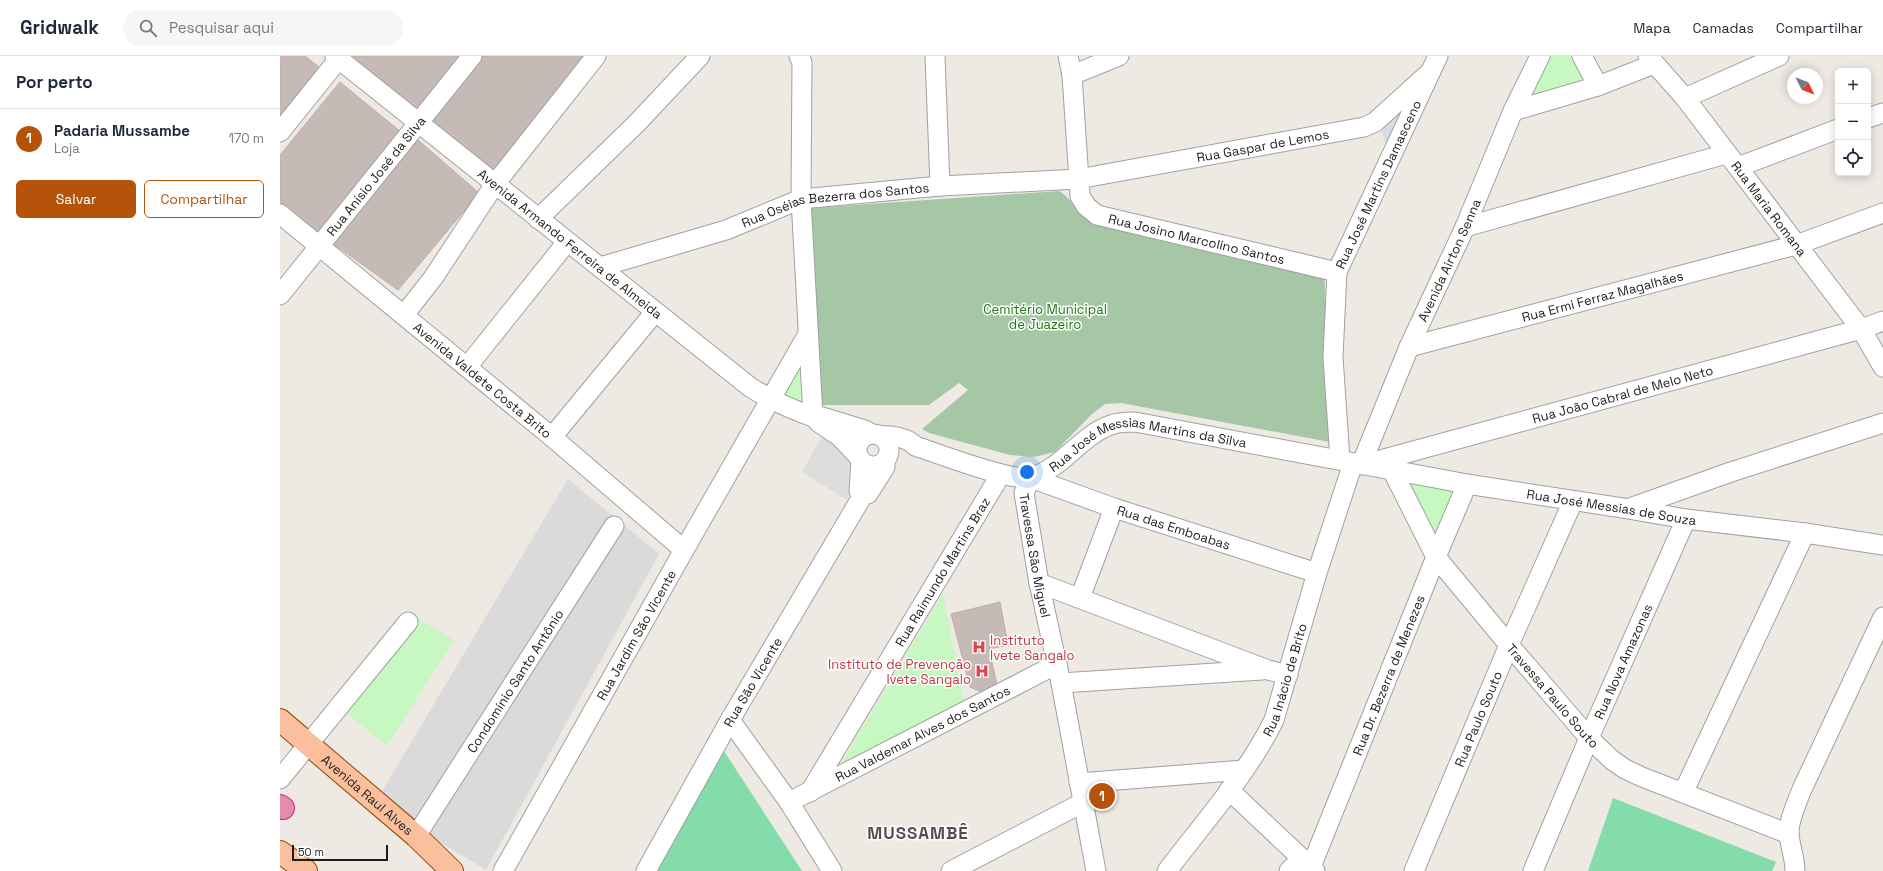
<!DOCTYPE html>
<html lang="pt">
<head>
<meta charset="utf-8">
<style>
  :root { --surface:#fff; --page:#f6f6f7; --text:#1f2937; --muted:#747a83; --line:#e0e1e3; --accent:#b45309 }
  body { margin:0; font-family:"Space Grotesk",sans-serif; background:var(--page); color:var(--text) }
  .controls { position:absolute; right:12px; top:12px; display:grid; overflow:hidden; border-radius:6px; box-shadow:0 2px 10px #0003 }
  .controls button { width:36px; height:36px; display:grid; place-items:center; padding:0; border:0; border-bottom:1px solid var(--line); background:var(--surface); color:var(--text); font:20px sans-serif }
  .compass { position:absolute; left:1507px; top:12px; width:36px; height:36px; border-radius:50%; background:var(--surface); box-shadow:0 2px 10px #0003; rotate:132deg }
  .scale { position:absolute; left:12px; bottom:10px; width:96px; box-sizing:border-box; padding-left:4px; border:2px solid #1d1d1d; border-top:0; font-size:11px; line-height:14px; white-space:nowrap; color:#1d1d1d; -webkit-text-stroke:3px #fff; paint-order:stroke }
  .you { position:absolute; left:747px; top:416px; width:14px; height:14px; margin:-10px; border:3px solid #fff; border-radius:50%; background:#1a73e8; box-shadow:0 0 0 6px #1a73e833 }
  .badge { display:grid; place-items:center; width:26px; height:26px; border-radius:50%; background:var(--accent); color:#fff; font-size:13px; font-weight:700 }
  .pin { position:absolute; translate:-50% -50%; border:2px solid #fff; box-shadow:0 1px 4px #0006 }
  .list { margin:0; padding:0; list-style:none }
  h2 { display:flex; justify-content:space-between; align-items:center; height:52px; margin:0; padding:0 16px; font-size:17px }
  h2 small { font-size:13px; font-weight:400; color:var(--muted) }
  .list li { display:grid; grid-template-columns:26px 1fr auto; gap:12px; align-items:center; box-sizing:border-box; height:60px; padding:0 16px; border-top:1px solid var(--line) }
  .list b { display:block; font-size:15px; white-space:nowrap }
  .list p { margin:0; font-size:13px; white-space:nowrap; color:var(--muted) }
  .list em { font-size:13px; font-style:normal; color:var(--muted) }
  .actions { display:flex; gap:8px; padding:12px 16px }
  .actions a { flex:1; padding:9px 0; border:1px solid var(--accent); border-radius:6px; text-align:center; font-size:14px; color:var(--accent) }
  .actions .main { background:var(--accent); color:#fff }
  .icon { flex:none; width:22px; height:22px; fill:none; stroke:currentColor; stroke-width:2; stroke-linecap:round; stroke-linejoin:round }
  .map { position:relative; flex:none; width:1603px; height:815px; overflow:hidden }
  header { display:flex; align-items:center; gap:24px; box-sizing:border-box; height:56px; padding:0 20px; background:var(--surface); border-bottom:1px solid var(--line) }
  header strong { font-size:19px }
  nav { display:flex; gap:22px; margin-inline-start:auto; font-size:14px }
  .search { width:280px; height:36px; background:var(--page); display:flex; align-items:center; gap:10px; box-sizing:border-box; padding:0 14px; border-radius:22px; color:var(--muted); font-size:15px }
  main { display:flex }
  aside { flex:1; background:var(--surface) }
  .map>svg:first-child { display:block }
</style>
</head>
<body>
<header>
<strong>Gridwalk</strong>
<div class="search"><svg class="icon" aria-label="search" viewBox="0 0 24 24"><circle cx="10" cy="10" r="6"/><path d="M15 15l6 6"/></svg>Pesquisar aqui</div>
<nav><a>Mapa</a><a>Camadas</a><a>Compartilhar</a></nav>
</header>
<main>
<aside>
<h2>Por perto<small></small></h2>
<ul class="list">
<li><span class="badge">1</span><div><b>Padaria Mussambe</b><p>Loja</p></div><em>170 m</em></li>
</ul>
<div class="actions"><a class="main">Salvar</a><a>Compartilhar</a></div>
</aside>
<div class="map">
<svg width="1603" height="815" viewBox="0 0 1603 815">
  <rect width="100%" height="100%" fill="#eee9e3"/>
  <!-- residential -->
  <path fill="#dbdadb" d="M288,423l91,75 -173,316 -111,-67z"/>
  <!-- cemetery -->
  <path fill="#a6c7a5" d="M780,135l35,32 229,42 6,177 -209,-39 -16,1 -14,11 -36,37 -21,5 -24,-2 -81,-22 -7,-4 46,-39 -9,-7 -30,22h-107l-11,-197z"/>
  <!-- park -->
  <path fill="#c7f8c1" d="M1264,0h30l14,27 -71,23z
    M520,305l1,44 -21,-6z
    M1112,414l75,14 -31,73z
    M663,538l21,109 -127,68z
    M137,562l37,22 -67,106 -43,-35z"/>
  <!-- pitch -->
  <path fill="#83dca9" d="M440,689l82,126h-153z
    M1333,742l163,64 -4,9h-184z"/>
  <!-- parking -->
  <path fill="#ddd" d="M543,378l24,22 3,8 2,9 -2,18 -3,9 -45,-28z"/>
  <!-- plaza -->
  <path fill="#d8dae4" d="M1131,36l-24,57 -7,-24z"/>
  <!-- building -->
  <path fill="#c6bab7" stroke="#c0ada6" d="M0,0h25l14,11 -39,48z
    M71,0h118l-46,59 -74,-56z
    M200,0h108l-93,117 -67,-52z
    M60,26l61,50 -84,102 -37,-32v-47z
    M138,84l61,53 -81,97 -67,-48z
    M720,546l8,43 -19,4 8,36 -13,8 -14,-6 -19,-73z"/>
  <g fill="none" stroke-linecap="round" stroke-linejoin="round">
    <!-- minor casing -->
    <g stroke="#a1a1a1" stroke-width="21">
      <g id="minor">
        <path id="s1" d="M55,0l415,331c20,13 41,22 63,30l3,-2 49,15 6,4"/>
        <path d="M519,0l3,6 -1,137 12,218"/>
        <path d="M655,0l5,130"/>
        <path id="s2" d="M788,0l4,19 8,121 6,10 11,9 240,57"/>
        <path d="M1302,0l16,30"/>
        <path id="s3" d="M1368,0l37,42 176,231 22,38"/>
        <path d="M792,19l47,-19"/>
        <path d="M1405,42l94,-42"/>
        <path d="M1233,55l85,-25 56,-22"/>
        <path d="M1588,62l15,-5"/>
        <path d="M0,76l61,-76"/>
        <path d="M1458,111l100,-38"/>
        <path id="s4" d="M0,158l272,223 132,113"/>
        <path d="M258,163l99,-96 63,-67"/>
        <path d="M1185,171l261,-73"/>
        <path id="s5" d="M320,211l126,-37 75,-31 139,-13 138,-7 286,-52 11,-5 54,-49"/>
        <path id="s6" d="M0,239l192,-239"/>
        <path d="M124,259l29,-37 62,-94 101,-128"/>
        <path id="s7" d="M1129,291l387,-102 87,-32"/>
        <path d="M187,311l100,-125"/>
        <path d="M538,366l21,14 19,20"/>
        <circle cx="593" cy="394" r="16"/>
        <path id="s8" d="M602,380c9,-1 27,2 33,10 22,7 98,37 117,31 31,-9 49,-42 79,-52 7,-3 16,-3 24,-3l332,62 162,25 57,10 119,14 78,12"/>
        <path d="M272,381l103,-125"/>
        <path id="s9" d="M1060,404l-7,-103 4,-85 101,-216"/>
        <path d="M581,405l-2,30 4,4"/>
        <path id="s10" d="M1086,408l495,-135 22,-8"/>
        <path id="s11" d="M1081,409l48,-118 56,-120 48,-116 27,-55"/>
        <path id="s12" d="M1112,414l44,87 73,88 80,93 23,22 13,9 17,8 147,57"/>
        <path id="s13" d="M751,422l-7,15 15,90 22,100 35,188"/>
        <path id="s14" d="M751,422l83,30 203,65"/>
        <path d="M1350,452l101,-36 152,-49"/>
        <path d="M759,527l229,87 20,5"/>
        <path d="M800,542l34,-90"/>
        <path d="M781,627l201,-13"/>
        <path d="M450,664l59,82 43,69"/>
        <path d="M0,723l128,-157"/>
        <path d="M799,727l165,-13"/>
        <path d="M949,734l86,81"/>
        <path id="s15" d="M530,736l191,-318"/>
        <path d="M1403,737l122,-260"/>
        <path id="s16" d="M509,746l268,-138"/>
        <path id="s17" d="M136,780l198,-310"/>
        <path id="s18" d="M1031,811l125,-310 31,-73"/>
        <path id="s19" d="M223,815l181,-321 124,-216"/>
        <path id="s20" d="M366,815l84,-151 133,-225 5,-1 17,-27v-6"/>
        <path d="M671,815l131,-68"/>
        <path id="s21" d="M887,815c37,-49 80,-96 107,-151l43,-147 36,-110"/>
        <path d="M1009,815l13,-13"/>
        <path id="s22" d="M1134,815l95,-226 64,-144"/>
        <path id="s23" d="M1253,815l56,-133 97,-219"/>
        <path d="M1515,815c0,-14 -5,-24 -6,-37 -1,-12 9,-35 14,-47l80,-170"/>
      </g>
    </g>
    <!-- major casing -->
    <g stroke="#944903" stroke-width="24">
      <g id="major">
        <path id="s24" d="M0,664l136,116 36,35"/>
        <path d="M0,796l26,19"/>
      </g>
    </g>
    <!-- highway casing -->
    <g stroke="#d62784" stroke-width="24">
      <path id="highway" d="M0,750l3,2"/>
    </g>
    <!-- minor -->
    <use href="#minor" stroke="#fff" stroke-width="19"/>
    <!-- major -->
    <use href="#major" stroke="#fac09d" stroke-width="22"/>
    <!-- highway -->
    <use href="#highway" stroke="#e58cad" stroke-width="22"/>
  </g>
  <!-- icons -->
  <defs>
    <g id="hospital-bare" transform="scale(1.08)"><path d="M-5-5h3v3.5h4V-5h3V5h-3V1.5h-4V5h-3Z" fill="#e0444e" stroke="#fff" stroke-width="2.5" paint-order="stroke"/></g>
  </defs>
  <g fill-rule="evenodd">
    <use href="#hospital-bare" x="699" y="591"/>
    <use href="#hospital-bare" x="702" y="615"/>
  </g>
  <g text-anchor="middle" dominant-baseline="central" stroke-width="3" stroke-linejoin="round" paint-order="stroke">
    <!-- street labels -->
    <g font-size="13" fill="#1d1d1d" stroke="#fff">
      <text stroke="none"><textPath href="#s5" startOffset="678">Rua Gaspar de Lemos</textPath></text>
      <text stroke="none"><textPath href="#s6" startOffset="153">Rua Anísio José da Silva</textPath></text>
      <text stroke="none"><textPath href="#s9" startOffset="285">Rua José Martins Damasceno</textPath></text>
      <text stroke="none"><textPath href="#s5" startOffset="245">Rua Oséias Bezerra dos Santos</textPath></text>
      <text stroke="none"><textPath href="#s3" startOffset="195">Rua Maria Romana</textPath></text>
      <text stroke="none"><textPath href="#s2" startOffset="269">Rua Josino Marcolino Santos</textPath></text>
      <text stroke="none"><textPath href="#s1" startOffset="301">Avenida Armando Ferreira de Almeida</textPath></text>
      <text stroke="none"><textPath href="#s11" startOffset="223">Avenida Airton Senna</textPath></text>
      <text stroke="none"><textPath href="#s7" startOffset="200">Rua Ermi Ferraz Magalhães</textPath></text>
      <text stroke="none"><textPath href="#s4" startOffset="262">Avenida Valdete Costa Brito</textPath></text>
      <text stroke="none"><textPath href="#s10" startOffset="266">Rua João Cabral de Melo Neto</textPath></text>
      <text stroke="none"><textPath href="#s8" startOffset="284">Rua José Messias Martins da Silva</textPath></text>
      <text stroke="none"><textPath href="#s8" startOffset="761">Rua José Messias de Souza</textPath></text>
      <text stroke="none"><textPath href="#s14" startOffset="151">Rua das Emboabas</textPath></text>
      <text stroke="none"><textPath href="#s13" startOffset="80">Travessa São Miguel</textPath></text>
      <text stroke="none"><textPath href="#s15" startOffset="257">Rua Raimundo Martins Braz</textPath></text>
      <text stroke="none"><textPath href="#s19" startOffset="271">Rua Jardim São Vicente</textPath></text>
      <text stroke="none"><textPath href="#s23" startOffset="228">Rua Nova Amazonas</textPath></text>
      <text stroke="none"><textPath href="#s18" startOffset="207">Rua Dr. Bezerra de Menezes</textPath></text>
      <text stroke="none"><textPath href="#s21" startOffset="227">Rua Inácio de Brito</textPath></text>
      <text stroke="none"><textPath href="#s17" startOffset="184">Condomínio Santo Antônio</textPath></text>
      <text stroke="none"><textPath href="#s20" startOffset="217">Rua São Vicente</textPath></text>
      <text stroke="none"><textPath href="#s12" startOffset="279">Travessa Paulo Souto</textPath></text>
      <text stroke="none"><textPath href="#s22" startOffset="165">Rua Paulo Souto</textPath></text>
      <text stroke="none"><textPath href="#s16" startOffset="150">Rua Valdemar Alves dos Santos</textPath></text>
      <text stroke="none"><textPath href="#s24" startOffset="115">Avenida Raul Alves</textPath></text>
    </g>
    <!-- park labels -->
    <g font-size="13" fill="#19790d" stroke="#fff">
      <text x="765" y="253">Cemitério Municipal<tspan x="765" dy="15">de Juazeiro</tspan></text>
    </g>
    <!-- health labels -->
    <g font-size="13" fill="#be3a42" stroke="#fff" text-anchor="start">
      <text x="710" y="584">Instituto<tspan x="710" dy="15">Ivete Sangalo</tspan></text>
      <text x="691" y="608" text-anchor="end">Instituto de Prevenção<tspan x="691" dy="15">Ivete Sangalo</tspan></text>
    </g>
    <!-- district labels -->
    <g font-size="17" font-weight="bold" letter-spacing="1" fill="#505050" stroke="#fff">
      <text x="638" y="777">MUSSAMBÊ</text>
    </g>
  </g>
</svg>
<div class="controls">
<button>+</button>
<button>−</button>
<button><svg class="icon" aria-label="locate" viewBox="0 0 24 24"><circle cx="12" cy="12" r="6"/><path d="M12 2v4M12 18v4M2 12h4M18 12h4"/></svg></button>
</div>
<svg class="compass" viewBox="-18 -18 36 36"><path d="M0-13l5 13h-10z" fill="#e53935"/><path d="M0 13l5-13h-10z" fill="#747a83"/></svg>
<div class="scale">50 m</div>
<div class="you"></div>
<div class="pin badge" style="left:822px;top:740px">1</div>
</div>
</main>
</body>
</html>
